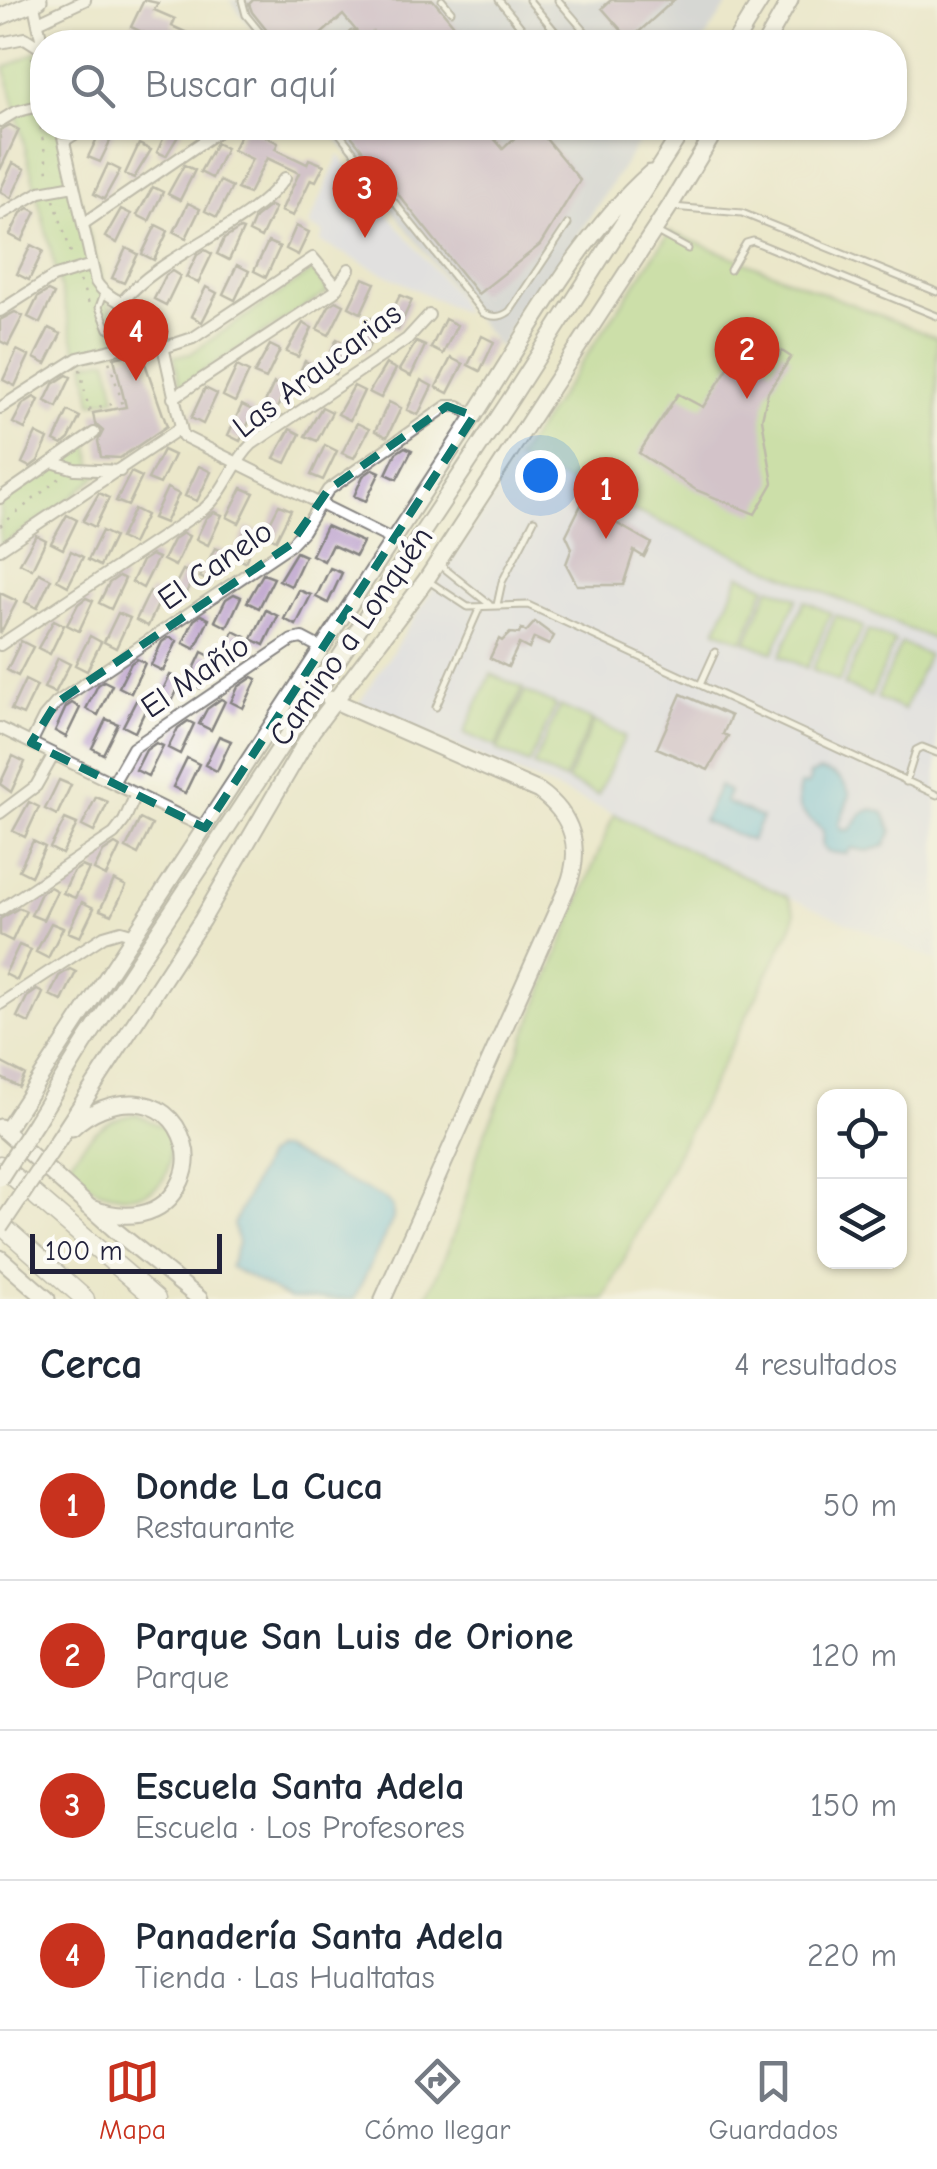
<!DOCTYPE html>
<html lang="es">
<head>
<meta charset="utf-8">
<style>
  :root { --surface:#fff; --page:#f6f6f7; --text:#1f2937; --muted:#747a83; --line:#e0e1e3; --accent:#c8321e }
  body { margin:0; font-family:"Comic Neue",sans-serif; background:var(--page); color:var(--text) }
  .controls { position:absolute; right:30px; bottom:30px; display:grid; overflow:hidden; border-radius:20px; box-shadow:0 2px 8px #0004 }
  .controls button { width:90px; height:90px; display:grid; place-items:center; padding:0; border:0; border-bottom:2px solid var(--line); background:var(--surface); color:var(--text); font:50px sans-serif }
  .scale { position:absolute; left:30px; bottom:25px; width:192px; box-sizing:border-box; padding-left:10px; border:5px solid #22223b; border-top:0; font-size:28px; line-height:35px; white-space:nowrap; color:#22223b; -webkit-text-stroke:8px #fdfcf7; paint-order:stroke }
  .you { position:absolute; left:540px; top:475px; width:35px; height:35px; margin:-25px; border:8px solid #fff; border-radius:50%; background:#1a73e8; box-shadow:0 0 0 15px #1a73e833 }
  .badge { display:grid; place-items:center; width:65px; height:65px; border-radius:50%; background:var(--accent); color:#fff; font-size:32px; font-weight:700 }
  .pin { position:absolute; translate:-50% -82px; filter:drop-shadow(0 2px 5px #0008) }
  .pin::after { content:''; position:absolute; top:52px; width:35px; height:30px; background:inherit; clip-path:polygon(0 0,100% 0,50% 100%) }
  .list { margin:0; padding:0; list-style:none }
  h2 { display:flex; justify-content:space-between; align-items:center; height:130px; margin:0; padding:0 40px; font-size:42px }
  h2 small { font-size:32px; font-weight:400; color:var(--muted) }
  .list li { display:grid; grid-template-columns:65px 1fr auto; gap:30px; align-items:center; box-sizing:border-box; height:150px; padding:0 40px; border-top:2px solid var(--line) }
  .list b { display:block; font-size:38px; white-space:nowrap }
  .list p { margin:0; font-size:32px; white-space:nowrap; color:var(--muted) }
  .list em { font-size:32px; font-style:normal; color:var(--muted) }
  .icon { flex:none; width:55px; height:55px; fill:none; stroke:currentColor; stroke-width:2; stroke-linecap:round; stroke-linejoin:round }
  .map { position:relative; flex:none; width:937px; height:1299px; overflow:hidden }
  .search { position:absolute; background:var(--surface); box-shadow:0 2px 8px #0004; left:30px; right:30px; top:30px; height:110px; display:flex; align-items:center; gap:25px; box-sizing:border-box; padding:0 35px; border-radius:40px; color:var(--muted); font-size:38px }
  .sheet { height:730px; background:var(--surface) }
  nav { display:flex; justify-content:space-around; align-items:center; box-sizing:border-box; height:140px; border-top:2px solid var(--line); background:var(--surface); font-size:28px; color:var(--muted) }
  nav a { display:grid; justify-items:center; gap:5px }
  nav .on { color:var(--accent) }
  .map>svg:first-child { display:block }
</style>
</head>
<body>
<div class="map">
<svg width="937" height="1299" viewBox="0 0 937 1299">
  <rect width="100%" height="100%" fill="#fdfcf7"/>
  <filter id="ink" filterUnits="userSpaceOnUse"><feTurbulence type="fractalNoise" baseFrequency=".01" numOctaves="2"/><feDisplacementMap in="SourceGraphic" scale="20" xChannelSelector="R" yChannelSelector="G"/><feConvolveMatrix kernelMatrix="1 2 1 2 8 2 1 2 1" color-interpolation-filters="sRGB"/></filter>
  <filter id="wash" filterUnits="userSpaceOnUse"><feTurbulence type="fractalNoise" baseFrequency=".0048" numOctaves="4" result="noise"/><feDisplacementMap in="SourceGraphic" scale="40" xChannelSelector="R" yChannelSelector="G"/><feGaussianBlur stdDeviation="2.25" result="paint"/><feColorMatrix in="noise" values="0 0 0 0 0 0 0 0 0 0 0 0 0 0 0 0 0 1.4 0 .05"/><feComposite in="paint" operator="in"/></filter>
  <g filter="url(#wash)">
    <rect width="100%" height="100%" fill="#ebe7ca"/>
    <!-- built -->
    <path fill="#d5d8f9" d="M339,155l115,138 10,20 -144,-71 4,-9 -15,-7z
      M516,460l421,180v321l-149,-64 -174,-83 -256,-109z"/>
    <!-- industrial -->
    <path fill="#bdc3de" d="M229,0h502l-28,42h-441z
      M328,128h320l-103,158 -34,40 -11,23z"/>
    <!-- green -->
    <path fill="#a7d582" stroke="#647c5e" stroke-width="2.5" d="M38,51l4,16v61h17l62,220 -43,10 -73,-290z
      M670,232l267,106v303l-421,-181z
      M314,270l14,22 -148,94 -6,-30 16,-2z
      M108,359l8,39 -24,5 -7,-40z
      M88,442l5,25 8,6 -40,33 -61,40v-42z
      M740,575l26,11 -23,55 -27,-11z
      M770,587l27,11 -24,55 -27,-11z
      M804,601l27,12 -24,55 -27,-12z
      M836,615l27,12 -24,55 -27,-12z
      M868,630l27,11 -24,56 -27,-12z
      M901,643l27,12 -24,55 -27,-12z
      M491,674l32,14 -27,59 -32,-14z
      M525,691l31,14 -27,59 -32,-14z
      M560,706l32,14 -28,60 -31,-14z
      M594,721l31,15 -27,59 -31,-14z
      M614,814l174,83 7,15 -2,12 -189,375h-179c16,-31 29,-62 39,-96 11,-36 12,-55 30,-90z
      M135,1114l30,14c17,54 -15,80 -67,62 -11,-5 -22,-15 -32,-23 22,-29 32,-45 69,-53z"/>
    <!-- water -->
    <path fill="#69bfe6" stroke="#467090" stroke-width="2.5" d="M820,771c18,3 23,8 30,24l-11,29 3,6h8l12,-17 11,-4 11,4 8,18 -7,15 -18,5 -16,-3 -5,6 -19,-2 -5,-6 1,-15c-16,-16 -30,-18 -23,-46h7l3,-6 -1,-4z
      M719,786l10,5 -4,11 37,16 -11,23 -48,-20z
      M275,1149h7l103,50 8,8v12l-39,80h-64l-60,-32 8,-24 -5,-18 33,-69z"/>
    <g id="blocks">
      <!-- building -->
      <path fill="#b598c8" d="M144,0l14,3 -4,7 21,9 -3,7 35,16h-57l3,-5 -22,-10z
        M253,0h180l35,42h-87l-8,-10 -9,8 -21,-25 -31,27h-36l-24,-30 -3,-8z
        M611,0h63l-44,40 -28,-32z
        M10,125l9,5 -19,40v-40z
        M102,128l12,5 -14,29 -12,-5z
        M168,128h15l-17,28 -9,-4z
        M244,128h15l-2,4 21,11 -3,6 32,15 2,-5 15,6 -8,16 -5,-2 -18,37 -12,-5 18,-38 -32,-15 -18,36 -12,-5 15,-30 -19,-9z
        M345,128h140l18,21 22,-21h12l43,52 -40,65 -62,49z
        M216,143l10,5 -14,30 -12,-6z
        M139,144l12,6 -17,28 -9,-4z
        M13,163l12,6 -14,29 -11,-7z
        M108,164l12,6 -16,29 -10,-5z
        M184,165l11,5 -15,30 -12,-6z
        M220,181l12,6 -15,30 -12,-6z
        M153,187l10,5 -14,29 -12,-6z
        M188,203l12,6 -14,29 -12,-6z
        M270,206l5,2 -14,30 -12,-6 6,-14z
        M29,208l7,4 -14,29 -12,-6 11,-22z
        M121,209l10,5 -14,29 -12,-6z
        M156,225l12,6 -14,29 -12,-6z
        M296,226l13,6 -11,23 -12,-6z
        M240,229l3,1 -14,30 -12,-6 7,-15z
        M268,242l12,5 -14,30 -12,-6z
        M31,245l12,6 -14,29 -12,-6z
        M126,248l12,6 -14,29 -12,-5z
        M205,250l7,4 -14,29 -12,-6 11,-22z
        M237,265l12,6 -14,29 -12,-6z
        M172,271l8,5 -14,29 -12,-6 12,-24z
        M363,278l12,5 -14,30 -12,-6z
        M206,287l11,6 -15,29 -11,-6z
        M48,291l6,3 -14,29 -12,-6 10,-20z
        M400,295l12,5 -14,30 -12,-6z
        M336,301l8,4 -15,30 -12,-6 12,-23z
        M15,312l8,4 -15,29 -8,-4v-21z
        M369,317l12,5 -15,30 -12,-6z
        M445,319l12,6 -14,29 -12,-6z
        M303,323l9,5 -14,29 -12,-5z
        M49,328l12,6 -15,30 -12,-6z
        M482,336l12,6 -14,29 -12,-6z
        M337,339l12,6 -14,29 -12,-6z
        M416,342l9,4 -14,30 -12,-6z
        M270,345l10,5 -14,29 -12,-5z
        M742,346l30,22 10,-17 9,6 -23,35 -6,27 11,64 -18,31 -59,-24 -57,-37 39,-59 25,13z
        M17,350l12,6 -14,30 -12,-6z
        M141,352l26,74 -47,32 -19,-1 -3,-16 5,-10 -8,-7 -2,-11 33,-6 -12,-49z
        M451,358l12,6 -15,29 -12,-6z
        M305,361l12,6 -14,29 -12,-5z
        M386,364l10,5 -15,29 -12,-6z
        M237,366l12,6 -14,30 -12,-6z
        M67,375l4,2 -14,30 -12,-6 8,-17z
        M421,380l11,6 -14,29 -11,-5z
        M274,383l12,6 -14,30 -12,-6z
        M354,386l10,5 -14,29 -12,-6z
        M205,388l12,6 -14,30 -12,-6z
        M34,397l5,3 -14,29 -12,-6 10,-19z
        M389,402l12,6 -14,29 -12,-6z
        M242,405l12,6 -14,30 -12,-6z
        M322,407l10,5 -15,29 -12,-5z
        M68,411l12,6 -11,22 -7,6 -8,-4z
        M357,423l12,6 -15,29 -12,-5z
        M290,429l10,5 -14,29 -12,-5z
        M36,433l12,6 -10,22 -8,6 -8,-4z
        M325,445l12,6 -14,29 -12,-5z
        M405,447l7,3 -15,29 -11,-5 10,-21z
        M163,450l11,5 -14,29 -12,-5z
        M199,466l12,6 -14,29 -12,-5z
        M373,469l7,3 -14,29 -12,-5 9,-20z
        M131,472l11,5 -14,29 -12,-5z
        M167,488l12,6 -14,29 -12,-5z
        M242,488l12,5 -15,30 -12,-6z
        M99,493l10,5 -14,29 -12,-6z
        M586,495l25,11 -4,12 44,25 -7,14 -10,-6 -11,34h-46l-11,-21 6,-16 -6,-13z
        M279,505l12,5 -15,30 -12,-6z
        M134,509l12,6 -14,29 -12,-6z
        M214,512l8,3 -14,30 -12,-6 10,-21z
        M67,515l10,5 -14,29 -12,-6z
        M326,526l37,16 -7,14 -24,-11 -8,16 -12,-6z
        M247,527l12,5 -14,30 -12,-6z
        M102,531l12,6 -14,29 -12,-6z
        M183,533l6,3 -14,30 -12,-6 10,-20z
        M36,535l10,5 -14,29 -12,-6z
        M215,548l12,5 -15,30 -12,-6z
        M71,551l12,6 -15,29 -11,-6z
        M296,552l9,4 -14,30 -12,-6z
        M151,555l7,3 -15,30 -11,-6 10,-21z
        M330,568l12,5 -14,30 -12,-6z
        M183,570l12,5 -15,30 -12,-6z
        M39,573l12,6 -14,29 -12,-6z
        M263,574l11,4 -15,30 -12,-6z
        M119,576l6,3 -14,30 -12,-6 10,-20z
        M299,590l12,5 -15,30 -12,-6z
        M150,591l12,5 -14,30 -12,-6z
        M0,593l17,8 -17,33z
        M234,594l7,3 -14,30 -12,-6 11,-22z
        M86,598l7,3 -14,30 -12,-6 11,-21z
        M266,610l12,6 -14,29 -12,-6z
        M118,613l12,5 -14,30 -12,-6z
        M201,615l8,4 -14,30 -12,-6 11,-23z
        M54,620l10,5 -14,29 -12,-6z
        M535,622l19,14 -5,9 -15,-7 -5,11 -10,-5 -11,23 -18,-9 9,-19 3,2 8,-8 9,1 2,-5 5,3z
        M234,631l12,6 -14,30 -12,-6z
        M90,636l11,6 -14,29 -12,-6z
        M169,637l8,4 -14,30 -12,-6 11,-23z
        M21,641l12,6 -15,29 -11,-6z
        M202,652l12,6 -14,30 -12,-6z
        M58,658l12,6 -15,29 -11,-5z
        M137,659l8,4 -14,30 -12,-6 12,-24z
        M170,675l12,5 -14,30 -12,-6z
        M253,677l4,2 -14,29 -12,-6 7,-15z
        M25,680l12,6 -14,29 -12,-5z
        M104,681l8,4 -14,30 -12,-6 12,-24z
        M681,694l50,22 -8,18 5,2 -20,34 -51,-22z
        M138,697l11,5 -14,30 -12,-6z
        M221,699l4,2 -14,29 -12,-6 8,-15z
        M72,703l8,5 -14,29 -11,-6 11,-24z
        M106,719l12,5 -15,30 -11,-6z
        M188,721l6,3 -14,30 -12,-6 10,-20z
        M219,736l12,5 -14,30 -12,-6z
        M156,743l7,3 -15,30 -12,-6 10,-20z
        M13,756l12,6 -14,30 -11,-8z
        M187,758l12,6 -14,29 -12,-6z
        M59,780l12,5 -14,30 -12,-6z
        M96,797l12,5 -14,30 -12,-6z
        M29,802l10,5 -14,30 -12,-6z
        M65,819l12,5 -15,30 -12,-6z
        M140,819l12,6 -14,29 -12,-6z
        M33,841l12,6 -14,29 -12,-6z
        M115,844l5,3 -14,29 -12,-6 9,-18z
        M82,866l7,3 -14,29 -12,-5 10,-21z
        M114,880l12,6 -14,29 -12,-5z
        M50,887l7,4 -14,29 -12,-5 10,-22z
        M82,902l12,6 -14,29 -12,-5z
        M19,908l7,3 -14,30 -12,-6v-16z
        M51,923l12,5 -15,30 -12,-6z
        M19,945l12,5 -14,30 -12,-6z
        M70,969l6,3 -14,29 -12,-6 9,-19z
        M37,990l6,3 -14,30 -12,-6 10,-20z
        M0,1062l25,13 -6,12 -19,-10z"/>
    </g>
  </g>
  <g filter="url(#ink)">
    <use href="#blocks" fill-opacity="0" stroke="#868482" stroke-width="2.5"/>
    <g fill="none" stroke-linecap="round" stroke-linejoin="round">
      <!-- lane casing -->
      <g stroke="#868482" stroke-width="9">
        <path id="lane" d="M242,0l4,15 22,27
          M442,0l9,11
          M499,0l34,42
          M529,0l35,42
          M558,0l36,42
          M352,34l6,8
          M335,128l148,185c10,5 18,5 27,-2l58,-87
          M602,128l5,2 8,-2
          M673,207l69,6 195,79
          M657,232l31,17
          M730,270l16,-27 7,-2 184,75
          M104,293l-5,14 9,22 37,-12
          M439,564l50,40
          M430,582l38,25 60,-2 409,190
          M497,605l5,-23 32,-62
          M700,685l15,-33
          M436,707l44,-100
          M906,782l10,-32 6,-3 15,6"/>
      </g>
      <!-- street casing -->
      <g stroke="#868482" stroke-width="14">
        <path id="street" d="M33,0l9,43
          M38,22l47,-22
          M0,43l25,-5 17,11
          M0,121l15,-9 27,-7
          M61,128l35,154c15,23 47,24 63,46l24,108 208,103
          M64,141l20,-13
          M0,215l40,-23 34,-6
          M83,224l140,-96
          M121,303c43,-52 125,-73 164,-125
          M0,311l53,-34 39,-12
          M163,348l30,-10 120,-80 24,29
          M173,398l161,-106 15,-23
          M0,408l78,-50 83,-20
          M52,462l23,7 45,2
          M0,498l94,-65
          M0,549l179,-120
          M0,645l204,-136c22,-18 28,-46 48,-65l155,-105 22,-24
          M0,728l205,100
          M31,743l13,-26 12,-14 234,-158 13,-14 25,-41 119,-84h11l16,10
          M113,783l20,-35 159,-108 10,-2 19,10
          M0,813l36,-27 18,-32
          M0,910l114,-76 10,-13 12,-27
          M0,1004l104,-68 17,-5 14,4"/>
      </g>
      <!-- secondary casing -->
      <g stroke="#868482" stroke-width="18">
        <path id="secondary" d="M5,1132l469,-716"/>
      </g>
      <!-- primary casing -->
      <g stroke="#868482" stroke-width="19">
        <path id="primary" d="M0,17l39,-17
          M735,42l26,-42
          M766,42l24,-42
          M474,416c51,-79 106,-181 176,-243
          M330,699l209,92c34,24 44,58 28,97l-184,411
          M36,1122l48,-78 428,-647 172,-269
          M0,1127l116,104 84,68
          M72,1128c34,-33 96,-39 112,16 4,13 2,26 -3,37 -18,39 -58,40 -93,26
          M57,1142l145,-222 110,-189 114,-151 244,-374 47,-78
          M0,1258l47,41"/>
      </g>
      <!-- highway casing -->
      <g stroke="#868482" stroke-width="21">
        <path id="highway" d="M0,1165l156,134
          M0,1224l85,75"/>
      </g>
      <!-- path -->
      <path stroke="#868482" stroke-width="2.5" stroke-dasharray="2.5 8" stroke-linecap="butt" d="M32,57l4,37
        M39,117l10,61
        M54,200l19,59
        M80,281l10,25
        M80,369l11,51
        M89,409l33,-7 -13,-41
        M0,526l60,-48"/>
      <!-- lane -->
      <use href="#lane" stroke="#fff" stroke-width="5"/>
      <!-- street -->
      <use href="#street" stroke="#fff" stroke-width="10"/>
      <!-- secondary -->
      <use href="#secondary" stroke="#fff" stroke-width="14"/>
      <!-- primary -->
      <use href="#primary" stroke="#fff" stroke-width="15"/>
      <!-- highway -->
      <use href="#highway" stroke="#fff" stroke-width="18"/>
      <!-- primary-bridge casing -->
      <g stroke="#868482" stroke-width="19" stroke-linecap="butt">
        <path id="primary-bridge" d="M0,1178l36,-56
          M0,1227l57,-85"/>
      </g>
      <!-- primary-bridge -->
      <use href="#primary-bridge" stroke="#fff" stroke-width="15"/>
    </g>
  </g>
  <!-- marked area -->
  <path d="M0 0H937V1299H0ZM447,406l27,10 -269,412 -174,-85 25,-40 234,-158 38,-55z" fill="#ebe7ca" fill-opacity=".55" fill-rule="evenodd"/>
  <path fill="none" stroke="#0f766e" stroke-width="8" stroke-dasharray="20 12" stroke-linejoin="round" d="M447,406l27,10 -269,412 -174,-85 25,-40 234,-158 38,-55z"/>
  <g text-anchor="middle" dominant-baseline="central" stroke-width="9" stroke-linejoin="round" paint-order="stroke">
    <!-- street labels -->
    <g font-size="32" fill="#22223b" stroke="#fdfcf7">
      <text transform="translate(317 370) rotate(-37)">Las Araucarias</text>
      <text transform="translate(215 565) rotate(-35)">El Canelo</text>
      <text transform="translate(351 636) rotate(-55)">Camino a Lonquén</text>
      <text transform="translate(195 676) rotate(-34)">El Mañío</text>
    </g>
  </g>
</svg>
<div class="controls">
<button><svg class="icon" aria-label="locate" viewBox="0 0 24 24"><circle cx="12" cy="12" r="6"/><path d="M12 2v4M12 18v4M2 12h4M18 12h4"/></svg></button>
<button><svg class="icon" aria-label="layers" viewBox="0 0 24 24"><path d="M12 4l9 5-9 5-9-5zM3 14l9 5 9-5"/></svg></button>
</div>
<div class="scale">100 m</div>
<div class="you"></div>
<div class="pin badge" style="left:606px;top:539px">1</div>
<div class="pin badge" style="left:747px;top:399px">2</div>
<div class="pin badge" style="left:365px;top:238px">3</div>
<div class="pin badge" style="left:136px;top:381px">4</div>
<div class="search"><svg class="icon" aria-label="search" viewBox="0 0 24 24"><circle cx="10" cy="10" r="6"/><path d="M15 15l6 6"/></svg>Buscar aquí</div>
</div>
<section class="sheet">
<h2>Cerca<small>4 resultados</small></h2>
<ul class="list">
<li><span class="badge">1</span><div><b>Donde La Cuca</b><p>Restaurante</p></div><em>50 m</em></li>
<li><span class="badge">2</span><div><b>Parque San Luis de Orione</b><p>Parque</p></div><em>120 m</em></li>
<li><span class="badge">3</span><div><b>Escuela Santa Adela</b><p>Escuela · Los Profesores</p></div><em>150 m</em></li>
<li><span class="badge">4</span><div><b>Panadería Santa Adela</b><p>Tienda · Las Hualtatas</p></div><em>220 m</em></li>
</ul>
</section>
<nav>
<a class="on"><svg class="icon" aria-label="map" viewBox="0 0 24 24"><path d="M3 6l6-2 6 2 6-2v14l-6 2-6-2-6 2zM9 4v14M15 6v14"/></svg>Mapa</a>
<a><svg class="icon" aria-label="directions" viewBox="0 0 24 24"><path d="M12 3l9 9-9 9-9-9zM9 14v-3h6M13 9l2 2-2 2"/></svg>Cómo llegar</a>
<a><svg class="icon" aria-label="saved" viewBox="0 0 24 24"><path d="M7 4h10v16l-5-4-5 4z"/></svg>Guardados</a>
</nav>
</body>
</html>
